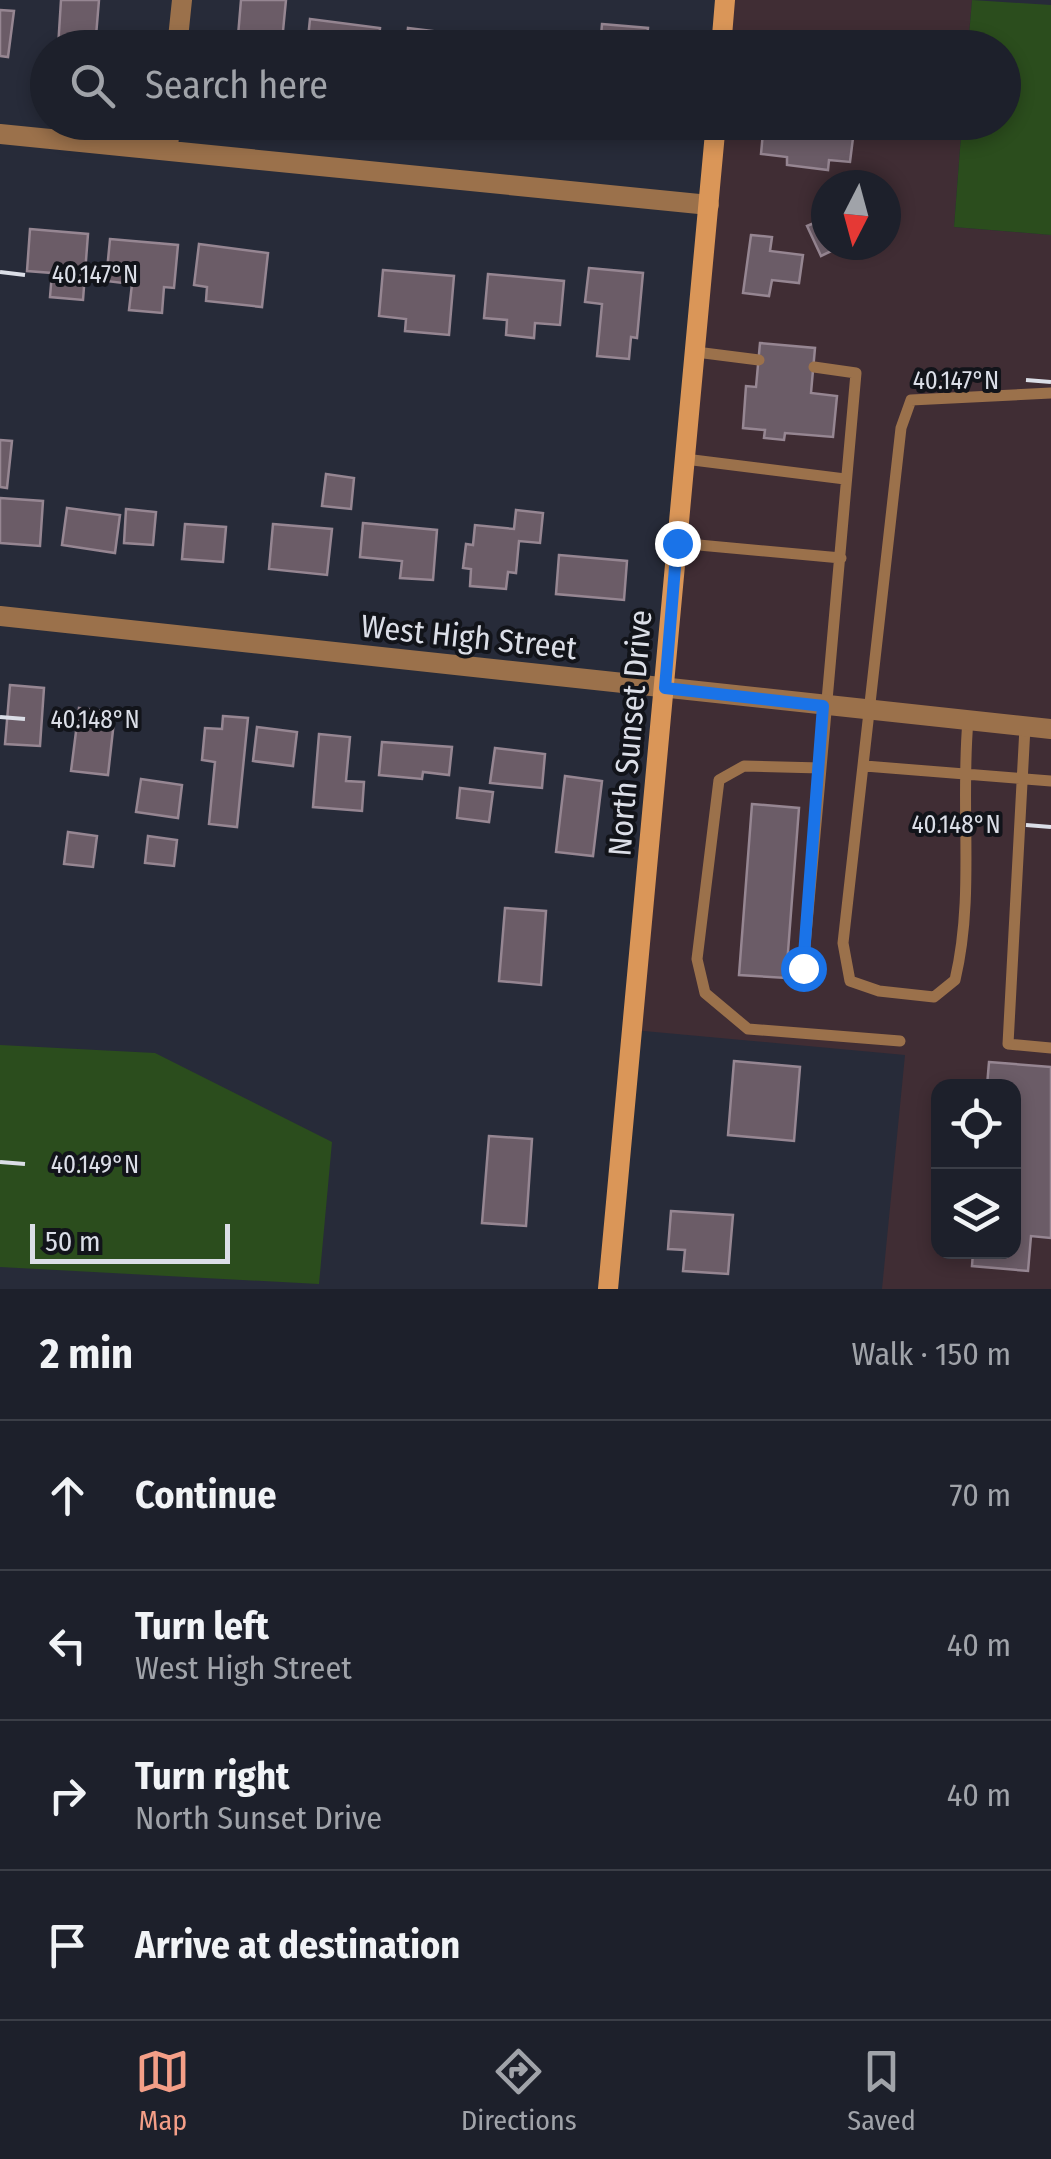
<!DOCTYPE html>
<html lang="en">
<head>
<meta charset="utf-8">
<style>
  :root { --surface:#1d202b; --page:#252833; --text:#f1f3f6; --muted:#a0a3a9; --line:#3b3e47; --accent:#f49e87 }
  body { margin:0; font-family:"Fira Sans Condensed",sans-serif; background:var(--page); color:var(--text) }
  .controls { position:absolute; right:30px; bottom:30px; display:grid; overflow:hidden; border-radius:20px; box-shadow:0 5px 15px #0003 }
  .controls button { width:90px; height:90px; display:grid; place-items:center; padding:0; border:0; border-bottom:2px solid var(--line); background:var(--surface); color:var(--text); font:50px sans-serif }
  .compass { position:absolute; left:811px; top:170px; width:90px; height:90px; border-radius:50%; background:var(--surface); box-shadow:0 5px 15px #0003; rotate:186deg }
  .scale { position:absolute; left:30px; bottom:25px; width:200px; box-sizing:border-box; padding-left:10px; border:5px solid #dbdee7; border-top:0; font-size:28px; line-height:35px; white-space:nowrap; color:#dbdee7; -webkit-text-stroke:8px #12141a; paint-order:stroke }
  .stop { position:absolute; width:30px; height:30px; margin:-22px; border:8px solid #1a73e8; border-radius:50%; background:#fff }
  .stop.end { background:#1a73e8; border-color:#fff; box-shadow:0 2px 10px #0008 }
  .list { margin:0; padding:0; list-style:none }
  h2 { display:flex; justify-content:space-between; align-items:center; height:130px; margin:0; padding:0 40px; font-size:42px }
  h2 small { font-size:32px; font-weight:400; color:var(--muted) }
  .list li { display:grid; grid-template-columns:65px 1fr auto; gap:30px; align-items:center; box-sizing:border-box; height:150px; padding:0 40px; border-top:2px solid var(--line) }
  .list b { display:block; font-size:38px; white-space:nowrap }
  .list p { margin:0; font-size:32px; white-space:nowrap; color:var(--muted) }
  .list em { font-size:32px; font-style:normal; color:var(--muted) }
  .icon { flex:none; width:55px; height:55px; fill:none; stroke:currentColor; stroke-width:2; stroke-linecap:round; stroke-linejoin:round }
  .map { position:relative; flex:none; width:1051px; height:1289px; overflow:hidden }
  .search { position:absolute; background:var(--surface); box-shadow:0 5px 15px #0003; left:30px; right:30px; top:30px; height:110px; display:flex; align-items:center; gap:25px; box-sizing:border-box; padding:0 35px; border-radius:55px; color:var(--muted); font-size:38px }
  .sheet { height:730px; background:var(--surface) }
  nav { display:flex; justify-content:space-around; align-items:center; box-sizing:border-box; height:140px; border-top:2px solid var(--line); background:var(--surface); font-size:28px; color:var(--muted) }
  nav a { display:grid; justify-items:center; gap:5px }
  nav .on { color:var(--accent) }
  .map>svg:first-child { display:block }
</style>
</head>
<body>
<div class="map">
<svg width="1051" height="1289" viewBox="0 0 1051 1289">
  <rect width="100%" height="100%" fill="#272b39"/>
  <!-- commercial -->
  <path fill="#402d34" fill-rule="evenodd" d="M725,0h247l-4,47 -247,1z
    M716,123h246l-8,104 97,8v1054h-169l23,-234 -272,-25zM826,185h60v60h-60zM938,1086h76v166h-76z"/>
  <!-- green -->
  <path fill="#2b4d1d" d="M972,0l79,5v230l-97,-8 8,-104 42,-1v-74l-36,-1z
    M0,1045l155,8 177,89 -13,142 -319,-17z"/>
  <!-- building -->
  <path fill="#6b5c67" stroke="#968692" stroke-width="2.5" d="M61,0h38l-4,48h-37z
    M241,0h45l-3,31 12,1 -1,16h-57z
    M0,10l14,1 -6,46 -8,-1z
    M310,19l70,9 -2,20h-71z
    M602,24l46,4 -2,20h-46z
    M408,28l25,3 -1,8 45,9h-71z
    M764,122h91l-5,40 -21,-2 -1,10 -41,-5v-8l-26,-3z
    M826,218v27h18l-23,11 -14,-30z
    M30,229l58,5 -5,66 -33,-3 2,-24 -25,-2z
    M751,235l21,2 -2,14 33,4 -4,28 -27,-3 -3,16 -26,-3z
    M110,239l68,6 -4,43 -10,-1 -2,26 -33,-3 3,-26 -26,-3z
    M199,244l69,9 -6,54 -56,-6 1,-14 -13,-2z
    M589,268l54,5 -6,65 -6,-1 -2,22 -32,-3 5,-52 -17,-2z
    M383,270l71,6 -5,59 -44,-4 1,-12 -27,-3z
    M488,274l76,7 -4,44 -25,-2 -1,15 -28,-3 1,-15 -23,-2z
    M760,343l55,5 -4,45 26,3 -4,41 -48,-4 -1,7 -20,-2 1,-8 -22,-2 3,-42 10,1z
    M0,440l12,1 -5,47 -7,-1z
    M326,474l28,4 -3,31 -29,-3z
    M0,498l43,3 -3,45 -40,-3z
    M67,508l53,7 -5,38 -53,-8z
    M126,509l30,3 -3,33 -29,-2z
    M516,510l27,3 -3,30 -21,-2 -3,32 -8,-1 -2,17 -36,-3 1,-17 -8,-1 3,-24 7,1 2,-20 39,4z
    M363,523l74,7 -4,50 -33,-2 2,-17 -42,-4z
    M185,524l41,3 -3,35 -41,-3z
    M273,524l59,5 -5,46 -58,-6z
    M559,555l68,6 -3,39 -68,-6z
    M10,685l34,3 -4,58 -35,-2z
    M79,708l36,4 -7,63 -37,-4z
    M223,716l25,2 -11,109 -28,-3 6,-62 -13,-2 3,-32 17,1z
    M257,727l40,5 -4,34 -40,-5z
    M319,734l31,3 -4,44 18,1 -2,29 -49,-4z
    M382,742l70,5 -3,28 -26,-3 -1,7 -43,-4z
    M495,748l50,6 -3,34 -52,-5z
    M565,776l37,5 -9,75 -37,-4z
    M141,779l41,6 -4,33 -42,-6z
    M460,788l33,4 -4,30 -32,-4z
    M752,804l47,4 -13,170 -47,-3z
    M68,832l29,4 -4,31 -29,-3z
    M148,836l29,4 -3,26 -29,-3z
    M505,908l41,3 -5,74 -42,-4z
    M734,1061l66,6 -6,74 -66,-6z
    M989,1062l62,5v171l-20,-2 -3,35 -56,-5 1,-14h41v-166h-27z
    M489,1136l43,3 -6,87 -44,-3z
    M671,1211l62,4 -5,59 -45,-3 2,-21 -17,-1z"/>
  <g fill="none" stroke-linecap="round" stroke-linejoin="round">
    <!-- lane -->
    <path stroke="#9b714b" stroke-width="11" d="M696,352l63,8
      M814,367l42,6 -35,395 -77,-2 -25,14 -22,179 8,34 43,36 152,12
      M685,459l160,20
      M677,543l164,15
      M968,721c-8,87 7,175 -13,259l-21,17 -55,-6 -29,-10 -7,-38 58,-515 10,-28 140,-7
      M1025,727l-17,317 43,4
      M865,766l186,15
      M803,968l18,-200"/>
    <!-- street -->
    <path stroke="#9b714b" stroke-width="20" d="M177,48l5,-48
      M0,134l709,71
      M168,149l2,-27
      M0,616l1051,113"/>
    <!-- secondary -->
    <path stroke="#da9658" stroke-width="20" d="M721,48l4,-48
      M608,1289l108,-1167"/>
  </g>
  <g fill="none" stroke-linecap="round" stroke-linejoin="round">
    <!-- route -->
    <path stroke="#1a73e8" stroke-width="12" d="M677,543l-12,145 158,18 -20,262"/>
  </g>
  <!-- ticks -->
  <path fill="none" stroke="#dbdee7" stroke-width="4" d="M0,272l25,3M1026,380l25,2M0,717l25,2M1026,825l25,2M0,1162l25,2"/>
  <g text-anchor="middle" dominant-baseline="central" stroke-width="8" stroke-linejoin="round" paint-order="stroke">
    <!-- street labels -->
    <g font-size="32" fill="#dbdee7" stroke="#12141a">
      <text transform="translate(469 637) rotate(6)">West High Street</text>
      <text transform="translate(630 733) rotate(-85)">North Sunset Drive</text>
    </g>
  </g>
  <g font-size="25" text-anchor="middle" fill="#dbdee7" stroke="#12141a" stroke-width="8" stroke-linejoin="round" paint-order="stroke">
    <text x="95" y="283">40.147°N</text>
    <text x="956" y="389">40.147°N</text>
    <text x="95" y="728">40.148°N</text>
    <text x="956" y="833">40.148°N</text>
    <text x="95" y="1173">40.149°N</text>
  </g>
</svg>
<div class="controls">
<button><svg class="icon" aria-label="locate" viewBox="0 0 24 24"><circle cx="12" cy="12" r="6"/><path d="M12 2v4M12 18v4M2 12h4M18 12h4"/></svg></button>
<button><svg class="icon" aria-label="layers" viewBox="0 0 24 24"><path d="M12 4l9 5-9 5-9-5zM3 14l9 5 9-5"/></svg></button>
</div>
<svg class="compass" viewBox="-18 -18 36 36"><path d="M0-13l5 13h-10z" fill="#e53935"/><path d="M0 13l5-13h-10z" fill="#a0a3a9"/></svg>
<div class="scale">50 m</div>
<div class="stop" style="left:803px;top:968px"></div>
<div class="stop end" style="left:677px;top:543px"></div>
<div class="search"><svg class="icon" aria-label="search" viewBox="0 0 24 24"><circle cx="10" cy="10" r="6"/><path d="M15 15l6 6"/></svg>Search here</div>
</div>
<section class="sheet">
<h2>2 min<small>Walk · 150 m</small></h2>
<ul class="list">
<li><svg class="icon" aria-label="ahead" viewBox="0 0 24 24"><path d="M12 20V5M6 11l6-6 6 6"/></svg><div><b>Continue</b></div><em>70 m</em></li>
<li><svg class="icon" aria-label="left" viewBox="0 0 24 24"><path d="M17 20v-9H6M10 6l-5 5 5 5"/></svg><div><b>Turn left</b><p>West High Street</p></div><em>40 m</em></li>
<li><svg class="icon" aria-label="right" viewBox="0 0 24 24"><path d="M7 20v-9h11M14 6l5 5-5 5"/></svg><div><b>Turn right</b><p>North Sunset Drive</p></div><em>40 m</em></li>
<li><svg class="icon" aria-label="arrive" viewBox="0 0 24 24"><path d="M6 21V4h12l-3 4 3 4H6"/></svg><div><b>Arrive at destination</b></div></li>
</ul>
</section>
<nav>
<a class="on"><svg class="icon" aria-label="map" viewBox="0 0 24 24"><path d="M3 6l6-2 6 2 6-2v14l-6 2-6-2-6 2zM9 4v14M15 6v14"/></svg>Map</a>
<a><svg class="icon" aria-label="directions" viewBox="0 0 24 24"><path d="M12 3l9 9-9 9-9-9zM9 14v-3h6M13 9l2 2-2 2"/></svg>Directions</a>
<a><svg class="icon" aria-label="saved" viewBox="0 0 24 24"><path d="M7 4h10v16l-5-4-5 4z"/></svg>Saved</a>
</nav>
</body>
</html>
